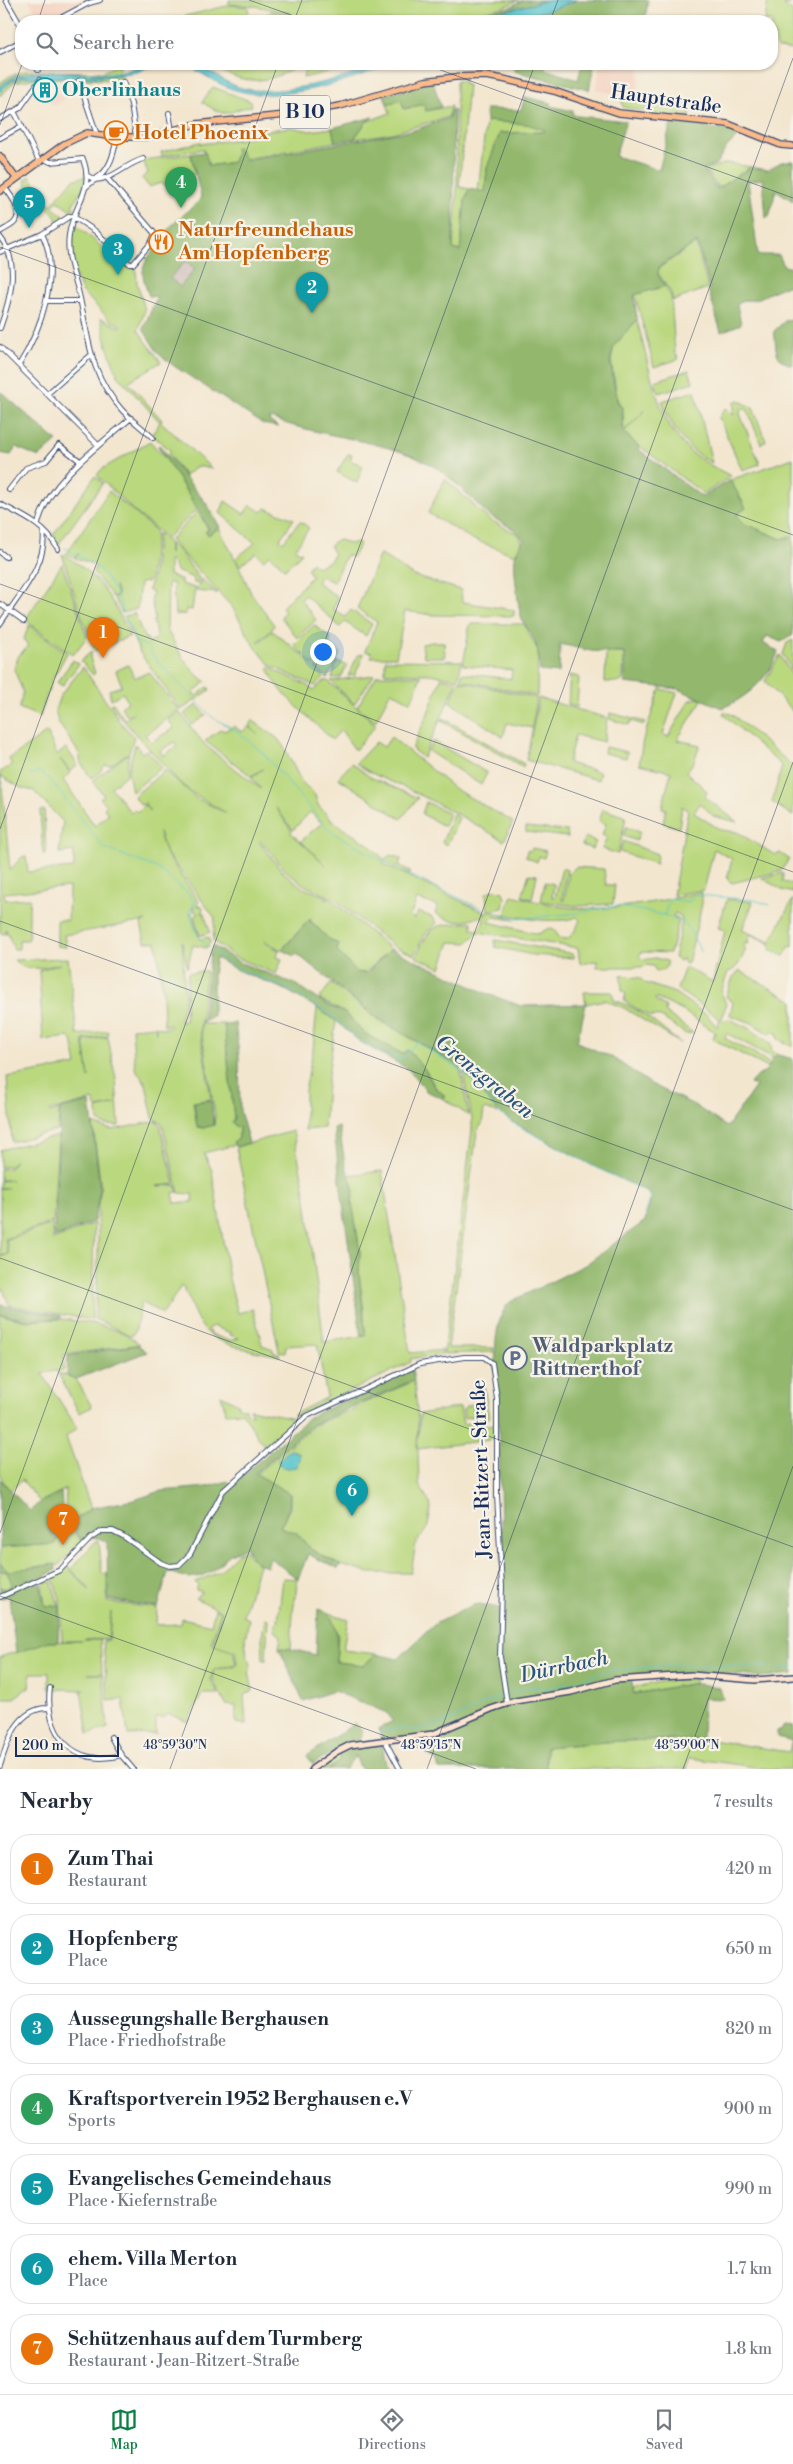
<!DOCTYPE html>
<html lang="en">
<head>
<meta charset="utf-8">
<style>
  :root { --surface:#fff; --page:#f2f2f3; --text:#1f2937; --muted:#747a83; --line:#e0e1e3; --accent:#0b8043 }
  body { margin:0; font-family:"Libre Bodoni",serif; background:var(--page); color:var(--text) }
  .scale { position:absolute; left:15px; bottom:12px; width:104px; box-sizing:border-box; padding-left:5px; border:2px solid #1b2f5e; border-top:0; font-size:14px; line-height:18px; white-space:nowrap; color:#1b2f5e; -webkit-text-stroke:4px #f7f3e8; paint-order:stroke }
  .you { position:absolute; left:322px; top:651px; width:18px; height:18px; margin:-12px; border:4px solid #fff; border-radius:50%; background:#1a73e8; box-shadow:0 0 0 8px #1a73e833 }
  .badge { display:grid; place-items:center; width:32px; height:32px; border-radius:50%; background:var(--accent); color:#fff; font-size:16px; font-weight:700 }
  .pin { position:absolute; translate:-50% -41px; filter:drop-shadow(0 1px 2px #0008) }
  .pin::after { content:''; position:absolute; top:26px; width:18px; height:15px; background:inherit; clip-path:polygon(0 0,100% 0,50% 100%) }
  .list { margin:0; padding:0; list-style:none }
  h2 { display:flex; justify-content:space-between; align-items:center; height:65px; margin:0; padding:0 20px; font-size:21px }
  h2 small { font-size:16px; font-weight:400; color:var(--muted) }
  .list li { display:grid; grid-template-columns:32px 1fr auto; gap:15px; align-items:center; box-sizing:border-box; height:70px; margin:0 10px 10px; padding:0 10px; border:1px solid var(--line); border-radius:20px }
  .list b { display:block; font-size:19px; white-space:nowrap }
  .list p { margin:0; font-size:16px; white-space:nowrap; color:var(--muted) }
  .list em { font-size:16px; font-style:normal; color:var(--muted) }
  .icon { flex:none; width:28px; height:28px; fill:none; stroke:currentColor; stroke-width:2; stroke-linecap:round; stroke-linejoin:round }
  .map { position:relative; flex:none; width:793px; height:1769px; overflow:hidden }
  .search { position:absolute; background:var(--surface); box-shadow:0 1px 4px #0004; left:15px; right:15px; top:15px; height:55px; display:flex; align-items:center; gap:12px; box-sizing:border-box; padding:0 18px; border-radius:20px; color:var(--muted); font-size:19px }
  .sheet { height:625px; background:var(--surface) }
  nav { display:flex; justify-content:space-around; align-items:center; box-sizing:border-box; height:70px; border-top:1px solid var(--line); background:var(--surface); font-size:14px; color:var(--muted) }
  nav a { display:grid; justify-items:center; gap:2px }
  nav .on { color:var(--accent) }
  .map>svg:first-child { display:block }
</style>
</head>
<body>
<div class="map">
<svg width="793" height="1769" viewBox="0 0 793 1769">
  <rect width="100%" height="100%" fill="#f7f3e8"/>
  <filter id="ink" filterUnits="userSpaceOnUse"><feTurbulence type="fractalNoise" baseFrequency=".02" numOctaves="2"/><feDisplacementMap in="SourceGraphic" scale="10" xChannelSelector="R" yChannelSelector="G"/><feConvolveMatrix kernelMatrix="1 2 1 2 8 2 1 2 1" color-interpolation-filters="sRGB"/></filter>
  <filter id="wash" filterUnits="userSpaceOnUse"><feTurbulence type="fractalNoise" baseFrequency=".0096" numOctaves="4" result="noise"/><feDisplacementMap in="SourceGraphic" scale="20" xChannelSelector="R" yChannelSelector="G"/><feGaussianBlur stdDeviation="1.12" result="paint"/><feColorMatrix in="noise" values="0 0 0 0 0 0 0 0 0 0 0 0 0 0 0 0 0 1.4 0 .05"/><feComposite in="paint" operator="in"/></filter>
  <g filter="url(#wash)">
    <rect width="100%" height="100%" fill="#f3e6cf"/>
    <!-- built -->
    <path fill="#f4d3c1" d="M29,0h59l-39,21h-28l-1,-2 15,-8z
      M600,64h41l-4,34 -41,-8z
      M47,80l18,19 -10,7 -21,-15 7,-10z"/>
    <!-- industrial -->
    <path fill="#d0c0bc" d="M186,261l9,8 -15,18 -10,-9z"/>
    <!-- green -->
    <path fill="#bad87e" stroke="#6a846e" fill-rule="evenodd" d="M229,0h290l-16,7 -52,14h-266v-5l46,-11 17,2 1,11 12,3 10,-10 14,3 6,-1 -36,-7 -26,-2z
      M768,0l8,3 1,-3h11l1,5 -6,-1 10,8v38l-16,-2 -2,-12h-3v-15h-7z
      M545,15l-3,6h-28z
      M119,64l2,8 -19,2 -63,-1v-2l64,1z
      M208,64h95c-38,21 -57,22 -95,0z
      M306,64h55l-58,14z
      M26,71h12v2l-24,3 -14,11v-4l11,-8z
      M122,75v5h-5l-77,-2v-2l62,1z
      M38,76l1,2 -24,4 -15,14v-4c11,-13 22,-15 38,-16z
      M456,81h8v4h4l-9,102 10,2 -4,12 -4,50 -8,-2 4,-61z
      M213,87l37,14 2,5c-29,5 -21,15 -50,-4z
      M636,93h9v3l46,5 -1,16 -27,-2 -40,-8 -2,-9 14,1z
      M401,100l4,9 19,-5 2,7 25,-5 -3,11 -56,16 -38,6 12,-17 24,-9 -3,-9z
      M486,121l41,3 19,6 -2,2 -44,1 -13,35 -2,24 -7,-1z
      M290,127l20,4 22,-3 3,14 -90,17 -7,-11 -5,14 -25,4 -5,-17 -41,7 -1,-4 39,-10 1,2 63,-8v-5z
      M191,154l4,20 -28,12 -6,-3 -12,4 -7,-9 6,-5 -5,-13z
      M728,163l23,4 -33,21 -12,-19z
      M30,176l20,30 23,-26 13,-4 -3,12 -11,18 3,2 -5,5 1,-3 -13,-9 -6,6 13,10 -7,5 -5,-9 -14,-13 -6,2 -8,-22z
      M74,223l49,42 13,4 1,14 8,27 -7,20 23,32 -33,20 34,38 -1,2 51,47 -15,-3 -12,10 -16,-21 1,-5 -18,-15 8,-13 -42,-46 -11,-30 -6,-28 18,9 1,-2 -10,-5 -28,-29 -9,-21 -2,-23z
      M696,243l12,45 -35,13 -2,-8 -13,-20 1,-5z
      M665,286l6,10 4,57 4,6 -25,8 -19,-72z
      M637,320c12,43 19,102 54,132 12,10 26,17 40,24l-27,18 -69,-51 -11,-11 21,-22 -21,21 -1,-23 -5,-7 -7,-40 3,-15z
      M689,370l4,12 -34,11 -4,-12z
      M695,391l17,72c-25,-12 -41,-36 -50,-62z
      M738,400l15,8 13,33 -5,3 -14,-35h-6l-1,5 20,50 -18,6 -23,-52 6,-10 9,7v-13z
      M150,441l18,21 29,47 -30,29 -32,-26 -38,-37 5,-6z
      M348,454l4,1 -2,5 13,6 -6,17 -20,-11z
      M793,458v78l-11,3 -41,-17 -4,-8 9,-6 -16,-28z
      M95,476l8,7 -45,62 -5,-10z
      M445,479l45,41 29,15 3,6 -7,14 -43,-16 -44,-26z
      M109,491l46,39 1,5 -6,42 -2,5 -8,1 -3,26 -15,4 -8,-15 4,-3 -3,-9 2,9 -4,2 -20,-25 2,-7 -20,-7 4,-5 -4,5 -9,-4z
      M225,501l19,13 6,-9 12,7 4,-4 28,11 -14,20 3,3 17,-21 9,7 -14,21 7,4 -17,16 -15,-14 -7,5 -7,-7 -16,13 -4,-6 15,33 23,32 -2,5 -14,11 1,1 12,-10h3l26,21 24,24 -9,9 -44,-20 -18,-22 -20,-36 -63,-68 28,-29 10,18 -3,3 3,3 11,-7 16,31 20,-16 -35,-30z
      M158,533l10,8 1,13 1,-11 10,9 19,26 -2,6 -3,-1 -1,-5 -17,-7 -2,-6 -5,-5v15l12,5v4l14,4 -3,22 -6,-1v5l-11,1 -2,-32h-5l-1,47 16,28 15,18 8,5 -13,12 3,3 12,-9 2,3 -29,20 -41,-57 -16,-36 10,-4 11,26 2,-1 2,5 8,-5 -4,-18h2l-4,-22 2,-6 -5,-2 5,-16z
      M340,540l10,4 6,-2 4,1 -7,14 -7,-2 -13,27 -12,-6 -4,6 21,16 -5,11 12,8 6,-7 21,14 -6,12 -21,-14 -5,5 -35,-32 -4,5 15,20 -19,18 -16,-21 4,-6 -3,-4 30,-31 -5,-7 5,-7 5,5 13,-6 4,-7 -4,-7 3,-5z
      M62,554c35,19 52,46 68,82l-35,15 -16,-42z
      M380,554l34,22 47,14 1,12 52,8v6l-81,-1 -28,-4 -9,46h-25l1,-4 -7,-2 12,-29 -20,-13z
      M62,564l25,73 -14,18 -48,-35z
      M201,579l16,14 -21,-2z
      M470,624h54l14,27 -1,45 -76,-16 1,-7 49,6 1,-9 -49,-5z
      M29,625l38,28 -15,27 -12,37 -21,-9 4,-16 -9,-23 5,-14 9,-9 -4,-7z
      M314,625l17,13 -2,5 11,9 -3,10 10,3 -6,12 -9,1 5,-16 -10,16 -33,-33z
      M793,640v32l-10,-18 4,-11z
      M432,642h12l1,15h-21l-2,-13z
      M92,651l-2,7 5,15 -2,2 -12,-14z
      M606,653h18l-1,27 -3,2h-15z
      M364,654l-9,21 -7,1 10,-21z
      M780,655l13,22v35l-28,-31z
      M73,660l6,4 -17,22 -5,-4z
      M385,660l77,1 -4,18 -28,-5 -45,-1z
      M128,665l7,13 14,-6 30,38 -34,25 6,7 23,-14 -6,-8 11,-8 26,33 56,44 -10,-12 12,-8 -12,7 -46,-35 16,-12 3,2 10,-5 8,6 6,-5 10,7 -9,-8 3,-6 25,18 7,9 17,34 14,14 3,10 13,14 11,9 25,15 17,16 7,-4 10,4 -2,6 11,6v4l-25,-13 -2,2 103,49c-18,11 -34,11 -51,0l3,-7 -21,-7 -7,17 5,3 3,-7 14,5 5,6 -11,10 -12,22 -21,-9 -60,-48 -29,-13 -18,-14 -25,-30 -1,2 22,28 21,17 25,9 -3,3 4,-2 62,51 -26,24 -9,-1 -19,-21 2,-7 -9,-4 -20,-20 2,-3 -31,33 -16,-9v2l14,7 -3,7 6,2 -6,15 -41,-17 -22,-16 2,-23 -50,-67 -6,-19 6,20 34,50 -3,3 7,2 -1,6h2l6,19 -10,4 -6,-20 5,-2 -5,-3v-5l-4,4 10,29 9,-2 1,6 -4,5 -13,-3 -6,23 -5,-27 3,56 -5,25 5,-1 3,-48 18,-2 -6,59 11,69 -18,3 4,25 5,1 12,-3 1,-10 -14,-86 1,-9 1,4h21l10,94 -2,4 7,4v12l-4,7 -31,8 8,18 17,108 9,34 15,-4 9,36 11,4v3l6,1 1,3c-20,-4 -55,-9 -71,-22 -13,-10 -19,-33 -26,-48h-2l-18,28 -22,-12 -5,27 -4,7 -37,-17 3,-53v-62l3,-15 -8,-65 19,6 45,-9 3,4 15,59 -19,2 19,-1 3,7 -5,1 2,10 18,-1 -1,-8 -13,-1 -17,-70 -9,-5 -7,-34 -11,-16 -3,-40 23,-2 1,7v-7l8,3 7,-3 -1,-2 -6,2 -1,-34 -7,-50h-11l-4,-19 5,-2 -82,14 2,12 -9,-1v-26h11l1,-33 -65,6 1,7 25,-2c-2,14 0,28 -2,42h-9v9h-5l-8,-20v5l-6,-1v-161l12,-7 -3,-6 38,-27 10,23 9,-7 12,17 -8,6 -10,-12 10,14 -7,7 32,46 13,-12 -4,-6 3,-3 -7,-7 4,-3 -12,-14 37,-28 -3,22 -15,12 20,26 3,-4 3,3 7,-7 6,6 -5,-6 1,-2 -5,2 -7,-9 31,-26 31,28 30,15 -35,-21 -13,-11 -63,-70 -5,-7 3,-1 12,17 9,-7 -7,3 -6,-9 7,-5 -5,-9 -12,6 -2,-9 13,-4 -6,-15zM174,742l3,4 -14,10 -3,-5zM1,776l20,12 13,3 29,31 -4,31 15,-2v17l-46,4 -2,-16 -4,1 -12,13zM276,808l17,22 17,-18 12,11 -21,18 25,24 -35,-32 1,-2zM212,1326l19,7 -1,2 9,3 -9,3 -19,-7 -3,-5z
      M83,667l37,55 14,15 -5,15 -18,13h-6l-6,8 -8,5 -10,-15 -2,-10 -21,-31 -3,-12 5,-14z
      M269,667c15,9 31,13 45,23l10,-9h4l48,44 -21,25 -14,-20 -9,10c-21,-23 -52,-42 -64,-72z
      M374,675l-20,29 -23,-23z
      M377,675l44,1 -10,26 -20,-11 -16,31 -18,-15z
      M570,675l9,2 -2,30 -9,-2z
      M441,678l15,3 -1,5 -32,72 -11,-9 16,-36z
      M459,681l78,17 -5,30 -25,-5 -4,14 -53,-35z
      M660,689l17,4 -14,41 5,3 21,-36 8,-3 5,2 -25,40 23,5 -7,18 -7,9 21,19 -2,6 32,25 -24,-6 -13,-13 -6,10 27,17 16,2 38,23 5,-2 9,6 -8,12 -49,12 -5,-4 5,-20 -18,-10 -10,41 -31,5 15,-85 -6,-4 -3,22 -16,-5 3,-14 -4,-1 9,-36 -32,-8 4,-24z
      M539,698l68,20 -3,24 -29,-7 -7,28 32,9 -2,8 -72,-20z
      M197,705l9,10 -14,10 -8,-11z
      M724,712l9,3 60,51v50l-21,-14 10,-36 -59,-52z
      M610,713l35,9 -1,3 -13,-4 -2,4 -20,-6z
      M443,718l81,46 -1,3 -81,-46z
      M391,737l64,52 58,33 -9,19c-30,-18 -61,-35 -92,-50 -20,-10 -38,-14 -56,-28l20,-21 8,5z
      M434,741l53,32 -6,12 -53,-34z
      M135,744l7,9 4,-3 16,17 -30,25 -4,-21z
      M605,747l22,5 -1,6 -22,-5z
      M352,763l18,14 48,21 -17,21 -63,-41z
      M426,802l23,11 -5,13 -22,-12z
      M603,809l23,8 -8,37 -16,-5 5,-11 -5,-3 4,-11 -7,-3z
      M44,810l2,44h-3l-3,-43z
      M453,814l6,4 -12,27 -5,-2z
      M526,827l41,4 1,6 -42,-5z
      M626,827l14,5 -4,9 -12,-5z
      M585,837l11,5 -4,7 -10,-4z
      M623,841l34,13 -1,10 -36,-12z
      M532,848l14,3 -2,7 -5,-2 -2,6 -11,-5 1,-7 4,1z
      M576,867l28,2 2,16h9l-2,19 -37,2 -35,-5 4,-19 9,2 -2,13h3l7,-29 5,2 -5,30h2l5,-27z
      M783,873v9l10,2v9l-11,-3 -20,-12z
      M529,874l8,1 -5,24 -10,-3z
      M497,890l6,2 2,6 -2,10 -15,3 -2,-17 3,-3z
      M702,892v12l-14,59 -3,1 -2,-6 -2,3 -7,-3 8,-37 -1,-5 -6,-3 -2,3 5,2 1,3 -9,32 -29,-1 -2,4 4,4 12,-2 12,3v5l-6,5h-5l-3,-5 -7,-1 -2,2h-47v-6l-17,2 -2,-15 -100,-16 -11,11 -17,-1 -9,26 -25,-11c17,-38 19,-30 56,-35v7l6,1 6,-9 -2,-4 8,-6 25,9 -22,-3 -4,5 49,12 11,-6 7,3 2,7 10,1 8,-10 4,-9 -3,-3c-17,7 -55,2 -72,-3l7,-19c20,5 40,11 61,13 42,3 88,-7 129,-16z
      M727,899l26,3 -11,28 28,12 23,-43v48l-3,-1 -6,10 -13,-5 -1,-8 -20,-9 -2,10 -3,-1 -1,4 2,2c-4,8 -8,21 -18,23l-7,20 5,12 -4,15 1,3 6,-3 19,9 22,15 2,8 6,4 -5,3 -45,-24 -3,1 1,4 28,14 16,11 -2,4 -55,-29 2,-7 -32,-21 -27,-13 -1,2 11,7 -1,5 28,21 -7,1 -25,-17 -12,-1 -25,-15 2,-8 -4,-2 -1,-16 19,3 5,5 30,10 33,23 9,11 3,-8 -43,-30 8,-22 28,15 12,-52 -7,-2z
      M495,940l74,13 5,2v3l-41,-3 -38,-8z
      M68,958l9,77 31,-4v5l-25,4 6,38 -5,-37 24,-4 8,43 3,46 -14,-1 -7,-4 -1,-12 19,-5 -19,4 -4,-8 -43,11 1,2 8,-3 -1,20 -46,12 -5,-65 70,-12 -5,-25 -3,-3 -26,3 -4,-70 21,-6c-16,3 -34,10 -46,-4z
      M740,971l53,30v46l-15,-8 -1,-6 -4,-1 -4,2 -17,-11 -22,-8 3,-13 -7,-5 7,-20z
      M331,983l45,35 84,49 9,49 -25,-17v-4l-8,-7 -12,-20 -16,-17 -5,3 -36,-19 -22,-22 -26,-14z
      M584,992h28l2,8c26,8 45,27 66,43l-56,-35 -20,-8 -18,4z
      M317,1008l19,13 -9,62 -3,45 -19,2v-39l8,-41z
      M463,1072l13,12 22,29 -14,-4 -2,15 -5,7 -29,217h46l-1,4 -49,2 28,-224v-11z
      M293,1131l12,61 19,150 40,-6v-25l-5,-37 1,-22 -8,-50 2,-12 -6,-15 34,-4 28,182 33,-3 -1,4 -32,5 1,3 -113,54 -5,-1 34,-18 -10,-53 -31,2 -1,6 -6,-1 -43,-204z
      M58,1136l-5,86 -48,17 3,15 -8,2v-68h8h-8v-7l12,-1h-12v-11l10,-1 5,-8 -5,6 -10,1v-17z
      M94,1223l-2,97 -83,-15 -6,-16h-3v-32l9,-3 -3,-14 46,-16 1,16z
      M0,1315l27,6 35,-2 34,5 28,9 16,11 -76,11v15l-22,3 35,55 -11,9 25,71 -21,16 -5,-6 1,-29 -26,13 -18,-22 -12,11 -10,-15z
      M58,1373l18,6 16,28 -13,6z
      M414,1381l4,39 -1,29 3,-35 40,-7 3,17 7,-1 1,4 25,-3v15l-78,10 1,36 11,18 1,5 -4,22 -11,12 -5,31h-41l-30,-8 -30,-16 -13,-16 -17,-6 10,-19v-14l-34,-20 58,-49 31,-13 7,-1 12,-8z
      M484,1386l5,32 -10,2 -5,-32z
      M221,1395l17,9v3l7,2 4,6 3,-1 -2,-5 45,9 -31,28 -22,-34 -16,1z
      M473,1404l2,12 -11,2 -1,-9 3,-3z
      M71,1529l12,13 -26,24 -2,-2 -55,28v-44l55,-4v-4l6,-1z
      M96,1541h3l3,33 5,-1v29l50,6 -1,17 25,-1 1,-6 29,7 4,-16 6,2 -10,33 22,7 3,13 -22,6 23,-5 -2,-14 -22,-7 9,-33 -27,-13 7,-6 -6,-2 2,-4 -3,-4 24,-10 20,-20 8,-3 1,6 11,10 -16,51 6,3 -4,20 2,18 4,6 -2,9 4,19 -9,4 2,30 -10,-2v-17l-10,-1 -13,-25v-9l-2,9 8,14h-17l-14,28 -19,-8 -6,4 -7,-1v17l-28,1 -5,-36 -15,2 -5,-60 6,-1 2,-28 -3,27 -24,1h16l2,33 -14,1h15l5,54 -20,6 -7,-43 4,-1 -33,-1 -3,-2v-14h-18l-2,14 -15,11h-14v-41l46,-15 36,-1h-20l-2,-42 -7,-20 15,-12 21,23h1l-19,-21z
      M283,1578l15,1 -5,33 -2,37 -12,-1 2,-12 -6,-5v-7l3,-3z
      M51,1581l8,24 -14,1 -3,-22z
      M329,1613l19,6 -5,31 33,4 -12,11 -28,-3 2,-26z
      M265,1618l3,1 -2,41h-3l-1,-23z
      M695,1679v4l-61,11 -1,-6 31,-7z
      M704,1739l85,13 3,-12 -1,29h-21l-81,-11 -2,11h-141v-22l71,-6z
      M339,1752l1,9 -12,8h-13z"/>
    <!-- forest -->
    <path fill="#93b86d" stroke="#577466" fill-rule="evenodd" d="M523,0h26l-66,16 1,-3 26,-6z
      M577,0h71l-3,21 -83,-5 -1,5h-19l2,-6 -40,6 49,-12z
      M514,64l20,2 2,-2h9v5l33,11 4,-16 12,2 -5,24 -75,-19z
      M433,82l8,25 -15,4 -2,-7 -20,5 -3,-9 -14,4 -3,-9z
      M525,97l26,6 -1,3 23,5 -1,3 5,2 49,5 -11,35 44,14 12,-47 71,9 -15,15 -11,17 -12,5 13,20 34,-22 17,3 13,-8 12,-1v40l-17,-11 -7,27 -3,1 -3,-39 -15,2 10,74h21l5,11 9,2v17c-21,2 -32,18 -50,15l-6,5 4,19 -20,8 -13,-43 2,-1 -13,-46 -38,25 -1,8 7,11 -31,9 3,25 -23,26 -4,15 7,40 5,7 1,24 16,15 -1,2 64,48 28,-17 16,28 -9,6 4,8 40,17 12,-3v99l-12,7 -14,-6 -4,7 15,9c-9,26 -31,46 -56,56l-44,-19 -53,-6v-30l-34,-2 -31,-7 -1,29 -19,-2c-1,-25 -5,-32 -18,-51 -3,-6 -9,-54 -7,-62 1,-6 6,-12 9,-18 -9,-14 -24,-16 -36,-26 -19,-16 -36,-38 -58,-50 -50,-26 -108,-26 -160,-46l-1,3 9,6 -15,-3 -89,-58 -16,-13 -15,-24 14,-32 -8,-1c-8,-22 -10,-30 7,-48l4,2 8,-7v-4l4,-5 -4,-5 31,-28 2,-5 -10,-42 14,-2 4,14 24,-4 3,-8 -1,-6h3l8,12 168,-30 35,-12 2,-8h3l-1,139 7,2 5,-50 4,-12 16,3 2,-24 13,-35 44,-1 1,-2 -18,-6 -41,-3v-12l35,1zM186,261l9,8 -15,18 -10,-9z
      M373,117l-7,5 -12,17 -19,3 -3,-14z
      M793,319v46c-20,-4 -16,-17 -19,-34l12,-11z
      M1,392l56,49 -18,16 -23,-10 -5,8 -11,-2z
      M159,445l47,58 14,24 -12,8 -2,-3 3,-3c-16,-29 -34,-55 -51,-83z
      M309,920l21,20 8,4 -1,7 20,21 9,2 25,-25 97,45 33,12 65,-2 -9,38 36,16 38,26 43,21 33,22 29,-41 -6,-2c5,-8 12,-9 18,-16 4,-6 3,-10 10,-13l15,4v615l-33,3 -56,-5 -73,5 3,17 61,-11 25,5 3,11 -20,-1 -1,41 -85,2 -71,6v22h-107l-3,-9 -35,-24 -20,3 -2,-11 14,-7 -6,-8 -53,-22 -31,10 -24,-53 12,1 25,6 2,-46 11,4c10,19 9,28 7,49l28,3 12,-11 22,5 38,-36 37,-18 7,-1 23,5 -5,-211 -4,-35 2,-1c-2,-17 1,-48 14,-60l75,-37 60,-44 6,-24 -5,-6 -53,-25 -82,-45 -12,-9 -37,-44 -86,-51 -79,-63 -2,2 -13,-6z
      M213,946l28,17 54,21 32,21 18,8 22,22 35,19 6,-4 16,18 11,20 9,7v4l-18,-8 -18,-22 -49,-28 -23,-20 -19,-13 -31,-18 -49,-20 -21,-12 -3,16v42l-10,5 7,-67z
      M235,1023l4,32 1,56 9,32 -13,4 -3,-5 6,-4v-12l-3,1 -4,-5 2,-4 -10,-94z
      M211,1100l3,25 -11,3 -6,-2 -3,-24z
      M90,1102l10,87 -6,32 -40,17 6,-129z
      M339,1127l6,37 9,26 -2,12 8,50 -1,22 7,62h-5c-9,-70 -20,-139 -27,-208z
      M0,1305l61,11v2l-34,2 -27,-6z
      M138,1345l9,7 -71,27 -9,-3 1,-20z
      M412,1370l2,10 -101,44 -58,49 35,21 -1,14 -9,19 17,6 13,16 30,16 -2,4 -30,-15 -10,25 -28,-21 -3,9c-12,-4 -17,-9 -20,-21l-18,9 -17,16 -11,5 -12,2 -21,-6 -10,35 -50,-7 -1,-59 -14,-4 -10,5 -13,-18 21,-16 43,-8 27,-9 46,-4 21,-6 4,4 79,-69z
      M0,1479l30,32 9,-8 22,-11 2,29 7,8 -9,10 -6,1 1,4 -56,4z
      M0,1563l8,8 47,-7 1,6 -17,9 6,27h15l-2,36h-12l-30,11 -7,-57 -9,3v-12l6,2 6,-5 -5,-12 -7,-1z
      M355,1723l8,9 -4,8 -14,4 -32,20 -6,-8z
      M784,1725l9,1v15l-16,-4v-6h4z
      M379,1742l3,3 5,24h-26l-6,-13 -10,13h-17l12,-8 -1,-9 10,-5z"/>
    <!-- water -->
    <path fill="#58c5cc" stroke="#3a7a95" d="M549,0h28l-24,9 -49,12h-34l10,-4z
      M145,64h10l-18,8 -35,5h-80l-11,4 -11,11v-5c21,-23 71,-13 100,-13 16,0 31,-4 45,-10z
      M183,64c27,0 41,24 70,26 30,3 66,-6 95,-14 14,-5 28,-12 44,-12 -44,17 -119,43 -165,23 -15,-6 -29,-17 -44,-23z
      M293,1450l7,4 -3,13 -9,1 -8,-2 -2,-5 10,-10z"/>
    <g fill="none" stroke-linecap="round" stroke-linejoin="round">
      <!-- stream -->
      <path stroke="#58c5cc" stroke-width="1" d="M65,548c9,6 22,11 31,18 9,7 27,36 27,47
        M124,616l12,26 11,4 9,14 56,57 25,14 27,23 66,77 75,42 82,38
        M30,775l9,-4 12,10 53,67 53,20 32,26 5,8c-5,17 0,34 15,45
        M580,912l38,-6 46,9 17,6 7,6 13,25
        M497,913l19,6 62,-6
        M664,915l6,-16 18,3 11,-7 55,5 16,5
        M212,950l24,18 55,22 44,28 25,23 30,15 12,3 15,-17 46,30 13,12 23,28 12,10 82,44 52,25 6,6 -6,18
        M508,1694l18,-7 26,1 60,-18 61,-5 120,2
        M379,1735c12,-12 26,-4 41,-6 29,-4 57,-24 84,-34"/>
    </g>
  </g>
  <g filter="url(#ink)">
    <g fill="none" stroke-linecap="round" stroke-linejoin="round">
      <!-- street casing -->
      <g stroke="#3b4a6f" stroke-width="6">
        <path id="street" d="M6,0l15,26
          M55,21l34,-18 11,-3
          M0,52l21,-11
          M36,64l2,6
          M79,81l17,51
          M123,82l8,22 5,33
          M14,111l25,50
          M169,113l3,18
          M0,119l20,-11 20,-28
          M0,138l22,-12
          M43,158l7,4 33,-3c12,32 -10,45 -14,76 -3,22 5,38 10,59 10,44 10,80 43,116 9,10 21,18 31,28
          M97,178c14,-9 17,-26 20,-41
          M95,180c21,-2 29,-15 48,-21
          M86,187l9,-7 -7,-4
          M74,217l21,14 35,33h3l18,-21 4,-9 -48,-56
          M0,232c4,-3 10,-5 14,-9 10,-10 -3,-28 -10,-36
          M0,237c21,26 10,63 0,91
          M0,252l42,-18 28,-18 4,1
          M46,301h34
          M0,347l98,98
          M19,365c21,-33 43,-93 23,-131
          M47,394l43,-38
          M9,490l17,-22 20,-7 13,-16 21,16
          M0,504c23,12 45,21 58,45
          M38,524c10,-43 61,-78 93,-106
          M0,552l6,5
          M0,604l24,17
          M0,624c17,-27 49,-60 43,-94
          M0,1597l60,-27 31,-32 11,-7h11l10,5 38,27 9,3 9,-1 11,-11 33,-63 84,-75 113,-52 44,-7h20l8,6 5,36v96l5,92 -2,70 7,46
          M50,1688c-6,44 22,81 71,67
          M111,1737l10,18 12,14
          M385,1741l15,28
          M0,1766c7,-25 18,-58 48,-58"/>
      </g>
      <!-- secondary casing -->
      <g stroke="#3b4a6f" stroke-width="8">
        <path id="secondary" d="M312,1769l24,-17 14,-7 83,-11 58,-25 24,-8 56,-9 44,-12 77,-5 63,5 38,-3"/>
      </g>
      <!-- primary casing -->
      <g stroke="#3b4a6f" stroke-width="8">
        <path id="primary" d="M0,156l16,22
          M0,191l64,-47 23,-11 28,4h32l49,-13 90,-9 54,-9 85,-25 30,-4 31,-1 17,3 51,12 65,22 109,11 53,21 11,1"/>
      </g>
      <!-- street -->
      <use href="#street" stroke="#fff" stroke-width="4"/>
      <!-- secondary -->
      <use href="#secondary" stroke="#fde4d1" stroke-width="5"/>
      <!-- primary -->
      <use href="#primary" stroke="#fabb8c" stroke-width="5.5"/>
    </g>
  </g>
  <!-- ticks -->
  <path fill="none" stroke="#1b2f5e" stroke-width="1" stroke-opacity="0.45" d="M249,0l59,21M38,21l7,-21M294,21l8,-21M550,21l8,-21M424,64l369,134M0,125l22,-61M0,247l793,288M0,584l793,288M0,829l278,-765M0,921l793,289M0,1258l793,289M0,1533l535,-1469M0,1596l476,173M170,1769l623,-1711M427,1769l366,-1007M683,1769l110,-303"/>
  <!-- icons -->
  <defs>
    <g id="building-ring" transform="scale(1.25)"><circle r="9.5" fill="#f7f3e8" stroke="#0f9aa8" stroke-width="1.5"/><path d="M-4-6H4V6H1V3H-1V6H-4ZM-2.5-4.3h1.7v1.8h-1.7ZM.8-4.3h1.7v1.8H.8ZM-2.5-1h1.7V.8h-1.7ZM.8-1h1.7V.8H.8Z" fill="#0f9aa8"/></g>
    <g id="cafe-ring" transform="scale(1.25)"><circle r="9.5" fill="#f7f3e8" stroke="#e8710a" stroke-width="1.5"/><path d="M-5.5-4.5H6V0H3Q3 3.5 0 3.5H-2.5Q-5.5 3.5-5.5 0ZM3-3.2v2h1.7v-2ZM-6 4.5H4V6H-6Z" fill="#e8710a"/></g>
    <g id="restaurant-ring" transform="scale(1.25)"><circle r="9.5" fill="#f7f3e8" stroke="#e8710a" stroke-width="1.5"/><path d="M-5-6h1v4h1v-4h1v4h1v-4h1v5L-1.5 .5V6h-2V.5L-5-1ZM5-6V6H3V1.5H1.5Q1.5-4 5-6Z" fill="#e8710a"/></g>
    <g id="parking-ring" transform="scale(1.25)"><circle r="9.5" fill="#f7f3e8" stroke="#5c6f8a" stroke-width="1.5"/><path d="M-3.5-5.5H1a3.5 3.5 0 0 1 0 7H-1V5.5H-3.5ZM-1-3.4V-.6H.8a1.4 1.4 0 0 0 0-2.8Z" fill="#5c6f8a"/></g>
  </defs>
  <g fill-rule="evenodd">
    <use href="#building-ring" x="45" y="90"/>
    <use href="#cafe-ring" x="116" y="133"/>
    <use href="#restaurant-ring" x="161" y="242"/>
    <use href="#parking-ring" x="515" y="1358"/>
  </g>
  <g text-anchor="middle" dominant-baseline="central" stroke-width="4.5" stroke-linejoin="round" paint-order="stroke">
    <!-- shield labels -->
    <rect fill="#f7f3e8" stroke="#5d6a87" stroke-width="1" x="280" y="95.5" width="50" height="33" rx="4"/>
    <g font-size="19" font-weight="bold" fill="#1b2f5e">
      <text x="305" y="112">B 10</text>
    </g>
    <!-- culture labels -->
    <g font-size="20" font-weight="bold" fill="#0d838f" stroke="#f7f3e8" text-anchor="start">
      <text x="62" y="90">Oberlinhaus</text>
    </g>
    <!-- street labels -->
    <g font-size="20" fill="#1b2f5e" stroke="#f7f3e8">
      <text transform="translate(666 100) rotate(8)">Hauptstraße</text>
      <text transform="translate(482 1469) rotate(-92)">Jean-Ritzert-Straße</text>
    </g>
    <!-- food labels -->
    <g font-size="20" font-weight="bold" fill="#c56008" stroke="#f7f3e8" text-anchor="start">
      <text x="134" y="133">Hotel Phoenix</text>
      <text x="178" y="230">Naturfreundehaus<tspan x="178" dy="23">Am Hopfenberg</tspan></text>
    </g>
    <!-- service labels -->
    <g font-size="20" font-weight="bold" fill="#4e5e75" stroke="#f7f3e8" text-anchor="start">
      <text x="532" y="1346">Waldparkplatz<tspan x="532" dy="23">Rittnerthof</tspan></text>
    </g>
    <!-- water labels -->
    <g font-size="21" font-style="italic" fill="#2a547a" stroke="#f7f3e8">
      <text transform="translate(484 1077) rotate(39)">Grenzgraben</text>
      <text transform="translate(564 1667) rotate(-12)">Dürrbach</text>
    </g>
  </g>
  <g font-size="12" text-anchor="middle" fill="#1b2f5e" stroke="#f7f3e8" stroke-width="4.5" stroke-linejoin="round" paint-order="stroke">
    <text x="175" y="1749">48°59'30"N</text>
    <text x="431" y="1749">48°59'15"N</text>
    <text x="687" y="1749">48°59'00"N</text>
  </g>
</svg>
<div class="scale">200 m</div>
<div class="you"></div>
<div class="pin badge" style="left:103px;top:658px;background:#e8710a">1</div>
<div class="pin badge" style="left:312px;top:313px;background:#0f9aa8">2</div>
<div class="pin badge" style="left:118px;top:275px;background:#0f9aa8">3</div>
<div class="pin badge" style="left:181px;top:208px;background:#2e9e5b">4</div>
<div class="pin badge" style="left:29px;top:228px;background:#0f9aa8">5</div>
<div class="pin badge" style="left:352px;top:1516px;background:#0f9aa8">6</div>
<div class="pin badge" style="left:63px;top:1545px;background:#e8710a">7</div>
<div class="search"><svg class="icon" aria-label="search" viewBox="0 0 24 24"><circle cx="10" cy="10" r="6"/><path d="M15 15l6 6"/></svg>Search here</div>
</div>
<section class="sheet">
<h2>Nearby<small>7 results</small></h2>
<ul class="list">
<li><span class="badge" style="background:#e8710a">1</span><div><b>Zum Thai</b><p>Restaurant</p></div><em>420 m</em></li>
<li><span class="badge" style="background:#0f9aa8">2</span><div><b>Hopfenberg</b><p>Place</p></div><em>650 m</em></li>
<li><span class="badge" style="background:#0f9aa8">3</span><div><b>Aussegungshalle Berghausen</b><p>Place · Friedhofstraße</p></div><em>820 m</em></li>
<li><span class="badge" style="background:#2e9e5b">4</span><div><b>Kraftsportverein 1952 Berghausen e.V</b><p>Sports</p></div><em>900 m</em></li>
<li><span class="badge" style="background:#0f9aa8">5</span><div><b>Evangelisches Gemeindehaus</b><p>Place · Kiefernstraße</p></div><em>990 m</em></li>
<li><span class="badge" style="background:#0f9aa8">6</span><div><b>ehem. Villa Merton</b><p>Place</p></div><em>1.7 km</em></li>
<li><span class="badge" style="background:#e8710a">7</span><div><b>Schützenhaus auf dem Turmberg</b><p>Restaurant · Jean-Ritzert-Straße</p></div><em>1.8 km</em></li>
</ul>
</section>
<nav>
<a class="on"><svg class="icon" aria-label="map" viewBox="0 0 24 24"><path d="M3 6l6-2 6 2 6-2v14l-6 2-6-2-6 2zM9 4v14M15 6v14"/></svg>Map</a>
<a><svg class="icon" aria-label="directions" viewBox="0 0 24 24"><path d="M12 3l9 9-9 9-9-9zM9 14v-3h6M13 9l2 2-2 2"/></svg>Directions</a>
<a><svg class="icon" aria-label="saved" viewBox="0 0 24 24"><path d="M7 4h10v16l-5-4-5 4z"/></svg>Saved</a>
</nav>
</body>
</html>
